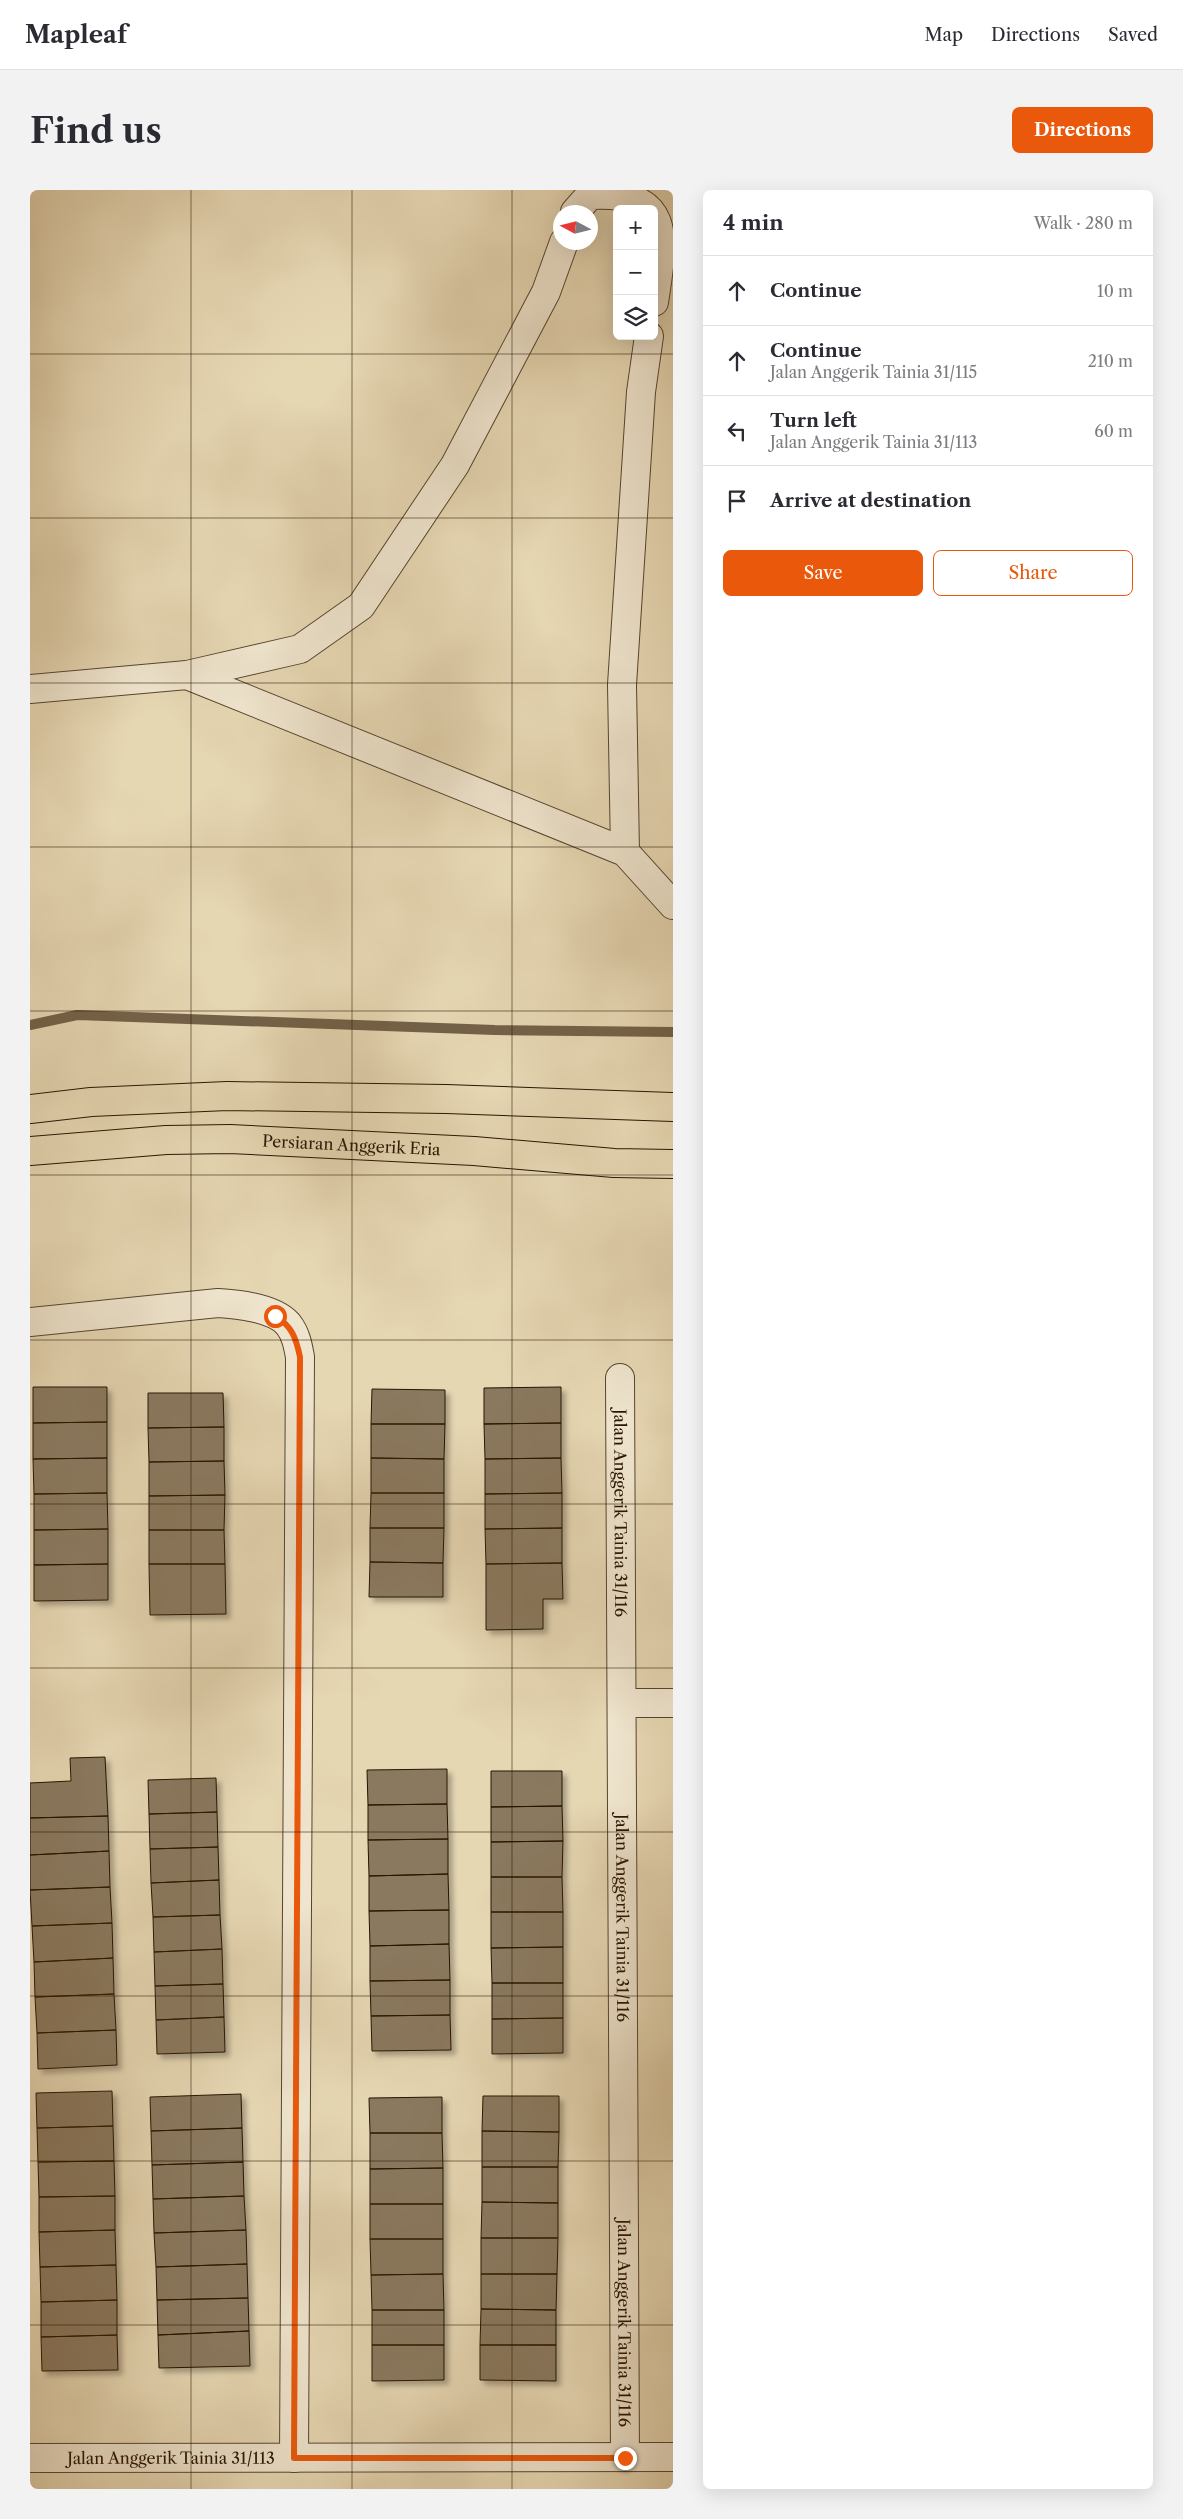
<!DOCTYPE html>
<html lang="en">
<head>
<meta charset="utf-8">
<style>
  :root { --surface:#fff; --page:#f2f2f3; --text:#2b2b33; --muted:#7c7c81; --line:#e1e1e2; --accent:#ea580c }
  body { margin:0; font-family:"Libre Caslon Text",serif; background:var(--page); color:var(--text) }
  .controls { position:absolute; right:15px; top:15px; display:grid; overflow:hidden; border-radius:8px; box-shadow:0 5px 20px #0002 }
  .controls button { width:45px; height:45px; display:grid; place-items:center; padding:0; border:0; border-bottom:1px solid var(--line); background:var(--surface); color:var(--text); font:25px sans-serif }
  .compass { position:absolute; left:523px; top:15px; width:45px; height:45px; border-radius:50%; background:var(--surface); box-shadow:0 5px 20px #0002; rotate:277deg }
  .stop { position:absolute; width:15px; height:15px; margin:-11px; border:4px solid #ea580c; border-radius:50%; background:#fff }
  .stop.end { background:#ea580c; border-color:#fff; box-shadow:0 1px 5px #0008 }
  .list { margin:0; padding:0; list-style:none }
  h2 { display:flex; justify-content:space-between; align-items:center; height:65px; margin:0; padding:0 20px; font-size:21px }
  h2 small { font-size:16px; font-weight:400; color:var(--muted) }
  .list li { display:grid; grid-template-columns:32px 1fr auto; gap:15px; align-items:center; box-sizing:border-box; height:70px; padding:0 20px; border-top:1px solid var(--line) }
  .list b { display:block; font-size:19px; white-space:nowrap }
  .list p { margin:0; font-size:16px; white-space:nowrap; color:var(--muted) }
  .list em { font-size:16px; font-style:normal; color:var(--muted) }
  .actions { display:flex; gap:10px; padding:15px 20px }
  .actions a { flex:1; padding:11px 0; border:1px solid var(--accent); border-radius:8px; text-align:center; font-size:18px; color:var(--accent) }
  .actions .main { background:var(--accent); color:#fff }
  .icon { flex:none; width:28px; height:28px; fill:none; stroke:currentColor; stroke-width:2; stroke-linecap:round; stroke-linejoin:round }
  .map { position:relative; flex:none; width:643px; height:2299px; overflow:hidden; border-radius:8px }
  header { display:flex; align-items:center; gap:30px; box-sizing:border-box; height:70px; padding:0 25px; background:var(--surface); border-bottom:1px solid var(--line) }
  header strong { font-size:24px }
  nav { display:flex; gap:28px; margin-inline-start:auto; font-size:18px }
  .intro { display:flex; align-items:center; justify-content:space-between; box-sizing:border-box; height:120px; padding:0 30px }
  h1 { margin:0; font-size:35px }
  .button { padding:12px 22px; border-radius:8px; background:var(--accent); color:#fff; font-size:18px; font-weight:700 }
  main { display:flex; gap:30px; padding:0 30px }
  aside { flex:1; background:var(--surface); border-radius:8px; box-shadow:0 5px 20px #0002 }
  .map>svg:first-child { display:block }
</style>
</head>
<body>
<header>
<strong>Mapleaf</strong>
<nav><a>Map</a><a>Directions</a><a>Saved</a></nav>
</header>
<div class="intro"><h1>Find us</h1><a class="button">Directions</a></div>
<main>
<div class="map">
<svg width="643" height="2299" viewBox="0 0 643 2299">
  <defs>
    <filter id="shadow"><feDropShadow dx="4.5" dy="4.5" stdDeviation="2.5" flood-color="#0004"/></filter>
  </defs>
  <rect width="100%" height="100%" fill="#e6d7b3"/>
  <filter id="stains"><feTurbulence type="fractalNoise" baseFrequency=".004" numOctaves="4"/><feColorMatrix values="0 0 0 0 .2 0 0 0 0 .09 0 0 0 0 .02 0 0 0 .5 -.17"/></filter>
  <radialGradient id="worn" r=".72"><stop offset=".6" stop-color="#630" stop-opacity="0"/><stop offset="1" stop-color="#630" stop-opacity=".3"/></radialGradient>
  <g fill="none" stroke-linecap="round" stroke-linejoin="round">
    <!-- stream -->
    <path stroke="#736148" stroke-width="10" d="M0,835l47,-10 418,15 178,2"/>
  </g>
  <!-- building -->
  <path fill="#8a795e" stroke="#271402" filter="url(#shadow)" d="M3,1197h74v35l-74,1z
    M531,1197v36l-77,1v-36z
    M342,1199l73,1v34h-74z
    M118,1203h75l1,34 -76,1z
    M77,1232v36l-74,1v-36z
    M531,1233v35l-76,1 -1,-35z
    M341,1234h74l-1,35 -73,-1z
    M194,1237v34l-75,1 -1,-34z
    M77,1268v35l-73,1 -1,-35z
    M341,1268l73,1v34h-73z
    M531,1268l1,35 -77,1v-35z
    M194,1271l1,34 -76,1v-34z
    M77,1303l1,36 -74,1v-36z
    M341,1303h73v35h-74z
    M532,1303v35l-77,1v-35z
    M195,1305l-1,35h-75v-34z
    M340,1338h74l-1,35 -73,-1z
    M532,1338v35l-76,1 -1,-35z
    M78,1339v35l-74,1v-35z
    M119,1340h75l1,34h-76z
    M340,1372l73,1v34h-74z
    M532,1373l1,36h-20v30l-57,1v-66z
    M78,1374v36l-74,1v-36z
    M119,1374h76l1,50 -76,1z
    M75,1567l3,59 -78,2v-35l41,-2 -1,-23z
    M417,1579v35l-79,1 -1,-35z
    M461,1581h71v35l-71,1z
    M186,1588l1,34 -68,2 -1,-34z
    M417,1614l1,35 -80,1v-35z
    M532,1616l1,35 -72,1v-35z
    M187,1622l1,35 -68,2 -1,-35z
    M78,1626l1,35 -79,4v-37z
    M418,1649v35l-79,2 -1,-36z
    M533,1651l-1,36h-71v-35z
    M188,1657l1,33 -68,3 -1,-34z
    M79,1661l1,36 -80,3v-35z
    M418,1684l1,36 -80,1v-35z
    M461,1687h71l1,35h-72z
    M189,1690l1,35 -67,2 -2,-34z
    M80,1697l2,36 -80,3 -2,-36z
    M419,1720v34l-79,2 -1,-35z
    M461,1722h72v35l-72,1z
    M190,1725l2,34 -68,3 -1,-35z
    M82,1733l1,35 -79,4 -2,-36z
    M419,1754l1,36 -80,1v-35z
    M533,1757v36h-71l-1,-35z
    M192,1759l1,35 -68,2 -1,-34z
    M83,1768l1,36 -79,3 -1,-35z
    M420,1790v35l-79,1 -1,-35z
    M462,1793h71v35l-71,1z
    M193,1794l1,33 -68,3 -1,-34z
    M84,1804l2,36 -79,3 -2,-36z
    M420,1825l1,35 -79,1 -1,-35z
    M194,1827l1,35 -68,2 -1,-34z
    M533,1828v35l-71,1v-35z
    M86,1840l1,35 -79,4 -1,-36z
    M82,1901l1,35 -76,2 -1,-35z
    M211,1904l1,34 -91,3 -1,-34z
    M453,1906h76v36l-77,-1z
    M412,1907v36h-72l-1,-35z
    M83,1936l1,35 -76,1 -1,-34z
    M212,1938l1,34 -91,3 -1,-34z
    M452,1941l77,1 -1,35h-76z
    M340,1943h72l1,35 -73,1z
    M84,1971l1,35 -76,1 -1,-35z
    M213,1972l1,34 -91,3 -1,-34z
    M452,1977h76v36l-76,-1z
    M413,1978v36h-73v-35z
    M85,2006v34l-76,2v-35z
    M214,2006l2,34 -92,3 -1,-34z
    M452,2012l76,1v35h-77z
    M340,2014h73v35h-73z
    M85,2040l1,35 -76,2 -1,-35z
    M216,2040l1,34 -91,3 -2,-34z
    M451,2048h77l-1,36h-76z
    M340,2049h73v35l-72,1z
    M217,2074l1,34 -91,2 -1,-33z
    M86,2075l1,35 -76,2 -1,-35z
    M413,2084l1,36h-72l-1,-35z
    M451,2084h76l-1,36 -75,-1z
    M218,2108l1,33 -91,4 -1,-35z
    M87,2110v35l-76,2v-35z
    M451,2119l75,1v35h-76z
    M342,2120h72v35h-72z
    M219,2141l1,35 -91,2 -1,-33z
    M87,2145l1,35 -76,1 -1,-34z
    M342,2155h72v35l-72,1z
    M450,2155h76v36l-76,-1z"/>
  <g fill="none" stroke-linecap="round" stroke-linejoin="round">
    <!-- minor casing -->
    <g stroke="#57452e" stroke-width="30">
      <g id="minor">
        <path d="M545,22l15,-17c83,-5 74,43 64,107"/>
        <path d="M157,485l438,177 48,53"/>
        <path d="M0,499l157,-14 113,-26 61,-43 94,-141 91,-173 18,-50"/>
        <path d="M595,662l-3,-167 19,-293 8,-56"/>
        <path d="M0,1132l188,-19c19,1 56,5 70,21 8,10 10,22 12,33l-6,1101"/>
        <path id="s1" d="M590,1188l5,1079"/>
        <path d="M592,1513h51"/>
        <path id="s2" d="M0,2268l643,-1"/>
      </g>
    </g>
    <!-- major casing -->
    <g stroke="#271402" stroke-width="30">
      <g id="major">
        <path d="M0,919l61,-7 136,-6 219,3 227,8"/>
        <path id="s3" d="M0,961l136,-11 64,-1 244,12 140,12 59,1"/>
      </g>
    </g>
    <!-- minor -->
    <use href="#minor" stroke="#efe5ce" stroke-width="28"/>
    <!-- major -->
    <use href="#major" stroke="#e6d7b3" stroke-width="28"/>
  </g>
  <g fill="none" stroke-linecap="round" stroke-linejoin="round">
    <!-- route -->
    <path stroke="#ea580c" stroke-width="6" d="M245,1126c17,10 21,22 25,41l-6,1101h331"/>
  </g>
  <!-- grid -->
  <path fill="none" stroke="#271402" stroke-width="1" stroke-opacity="0.55" d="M161,0v2299M322,0v2299M482,0v2299M0,164h643M0,328h643M0,493h643M0,657h643M0,821h643M0,985h643M0,1150h643M0,1314h643M0,1478h643M0,1642h643M0,1806h643M0,1971h643M0,2135h643"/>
  <g text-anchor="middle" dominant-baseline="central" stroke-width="5" stroke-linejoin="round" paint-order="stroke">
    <!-- street labels -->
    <g font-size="16" fill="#271402" stroke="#efe5ce">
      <text stroke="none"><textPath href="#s3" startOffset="322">Persiaran Anggerik Eria</textPath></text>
      <text stroke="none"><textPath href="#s1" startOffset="135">Jalan Anggerik Tainia 31/116</textPath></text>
      <text stroke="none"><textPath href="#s1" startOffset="540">Jalan Anggerik Tainia 31/116</textPath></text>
      <text stroke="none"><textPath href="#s1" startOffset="945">Jalan Anggerik Tainia 31/116</textPath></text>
      <text stroke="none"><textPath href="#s2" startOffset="141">Jalan Anggerik Tainia 31/113</textPath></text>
    </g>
  </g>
  <rect width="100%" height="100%" filter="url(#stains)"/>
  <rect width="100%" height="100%" fill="url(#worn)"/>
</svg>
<div class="controls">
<button>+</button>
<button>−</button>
<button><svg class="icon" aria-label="layers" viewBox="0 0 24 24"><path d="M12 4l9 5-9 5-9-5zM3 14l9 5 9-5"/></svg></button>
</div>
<svg class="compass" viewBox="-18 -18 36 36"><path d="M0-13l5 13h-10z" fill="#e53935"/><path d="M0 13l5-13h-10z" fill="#7c7c81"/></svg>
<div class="stop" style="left:245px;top:1126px"></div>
<div class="stop end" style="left:595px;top:2268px"></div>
</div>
<aside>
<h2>4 min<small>Walk · 280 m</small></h2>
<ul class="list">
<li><svg class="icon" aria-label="ahead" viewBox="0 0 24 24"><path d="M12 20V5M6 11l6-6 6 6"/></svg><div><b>Continue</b></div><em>10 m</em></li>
<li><svg class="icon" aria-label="ahead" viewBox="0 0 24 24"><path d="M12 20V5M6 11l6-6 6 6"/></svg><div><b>Continue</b><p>Jalan Anggerik Tainia 31/115</p></div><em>210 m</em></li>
<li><svg class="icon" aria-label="left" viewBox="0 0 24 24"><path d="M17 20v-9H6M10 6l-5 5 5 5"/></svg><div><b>Turn left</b><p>Jalan Anggerik Tainia 31/113</p></div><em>60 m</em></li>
<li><svg class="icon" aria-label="arrive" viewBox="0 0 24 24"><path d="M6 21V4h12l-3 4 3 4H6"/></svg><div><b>Arrive at destination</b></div></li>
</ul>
<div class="actions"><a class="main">Save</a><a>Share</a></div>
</aside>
</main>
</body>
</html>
